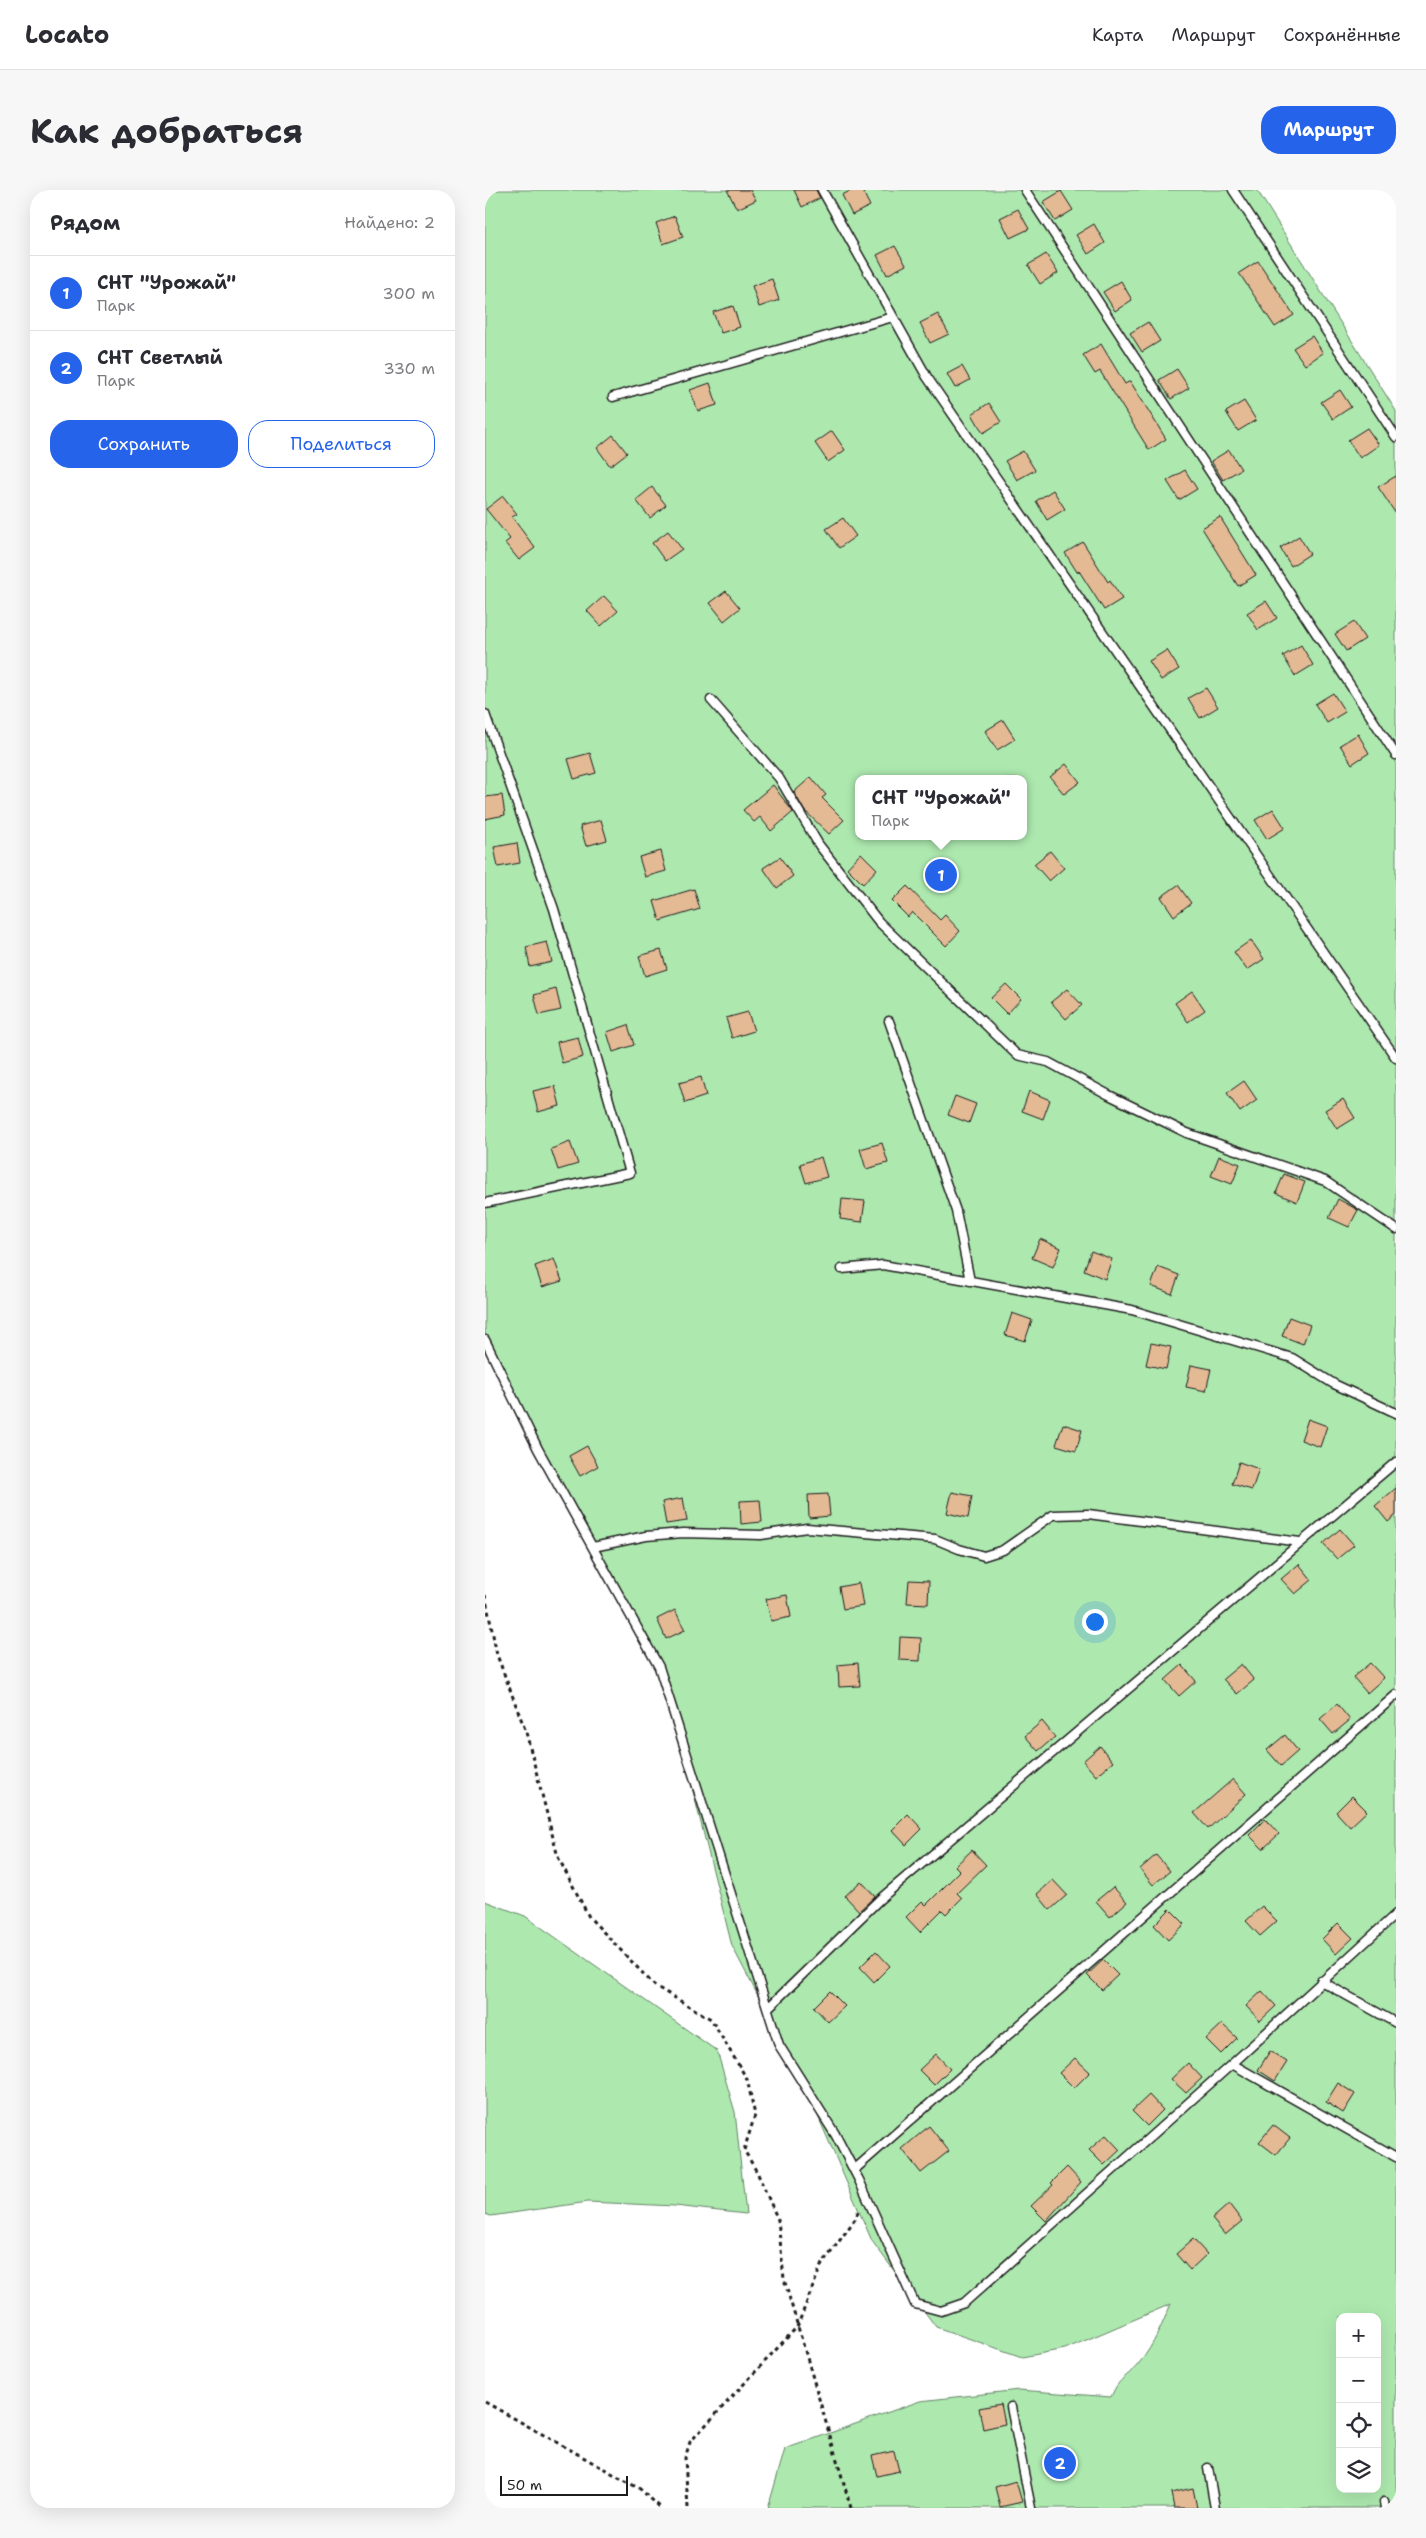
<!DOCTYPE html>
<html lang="ru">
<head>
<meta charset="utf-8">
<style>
  :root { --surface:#fff; --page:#f7f7f7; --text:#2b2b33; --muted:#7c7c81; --line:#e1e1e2; --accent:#2563eb }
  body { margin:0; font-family:"Shantell Sans",sans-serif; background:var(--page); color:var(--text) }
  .controls { position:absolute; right:15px; bottom:15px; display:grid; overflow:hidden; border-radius:10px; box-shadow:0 5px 20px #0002 }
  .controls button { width:45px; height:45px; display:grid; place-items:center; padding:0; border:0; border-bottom:1px solid var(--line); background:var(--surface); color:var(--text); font:25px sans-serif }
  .scale { position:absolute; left:15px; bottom:12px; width:128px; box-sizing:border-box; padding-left:5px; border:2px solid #1c1c1c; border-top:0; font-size:14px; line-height:18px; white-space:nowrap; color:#1c1c1c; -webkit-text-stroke:4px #fff; paint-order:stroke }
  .you { position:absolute; left:609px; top:1431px; width:18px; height:18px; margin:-12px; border:4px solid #fff; border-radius:50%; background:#1a73e8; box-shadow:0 0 0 8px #1a73e833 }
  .badge { display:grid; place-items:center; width:32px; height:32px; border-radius:50%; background:var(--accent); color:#fff; font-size:16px; font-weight:700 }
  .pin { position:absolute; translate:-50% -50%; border:2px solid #fff; box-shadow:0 1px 5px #0006 }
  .popup { position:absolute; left:370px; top:585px; width:172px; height:65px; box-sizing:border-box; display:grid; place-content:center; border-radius:10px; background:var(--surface); filter:drop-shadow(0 1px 4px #0005); font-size:16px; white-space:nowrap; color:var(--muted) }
  .popup b { font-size:19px; color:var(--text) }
  .popup::after { content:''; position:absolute; left:50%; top:100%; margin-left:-10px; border:10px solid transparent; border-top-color:var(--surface) }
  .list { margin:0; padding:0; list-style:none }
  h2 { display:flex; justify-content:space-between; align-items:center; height:65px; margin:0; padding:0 20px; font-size:21px }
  h2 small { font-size:16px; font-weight:400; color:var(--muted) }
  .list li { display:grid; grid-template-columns:32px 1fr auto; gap:15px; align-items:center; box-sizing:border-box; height:75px; padding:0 20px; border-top:1px solid var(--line) }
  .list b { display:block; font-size:19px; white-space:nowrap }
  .list p { margin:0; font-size:16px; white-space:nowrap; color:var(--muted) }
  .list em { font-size:16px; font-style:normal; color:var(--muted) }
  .actions { display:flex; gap:10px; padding:15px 20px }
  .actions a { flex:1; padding:11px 0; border:1px solid var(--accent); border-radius:20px; text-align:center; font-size:18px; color:var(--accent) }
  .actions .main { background:var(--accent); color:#fff }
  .icon { flex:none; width:28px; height:28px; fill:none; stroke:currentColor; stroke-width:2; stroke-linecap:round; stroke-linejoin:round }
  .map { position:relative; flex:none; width:911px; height:2318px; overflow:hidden; border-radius:20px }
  header { display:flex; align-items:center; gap:30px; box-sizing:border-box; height:70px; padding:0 25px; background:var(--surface); border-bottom:1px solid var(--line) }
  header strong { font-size:24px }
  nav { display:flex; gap:28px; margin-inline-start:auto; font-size:18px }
  .intro { display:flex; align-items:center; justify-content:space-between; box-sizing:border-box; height:120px; padding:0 30px }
  h1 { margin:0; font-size:35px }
  .button { padding:12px 22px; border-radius:20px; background:var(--accent); color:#fff; font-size:18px; font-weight:700 }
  main { display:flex; gap:30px; padding:0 30px }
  aside { flex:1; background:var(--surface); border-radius:20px; box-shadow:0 5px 20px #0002 }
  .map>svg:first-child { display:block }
</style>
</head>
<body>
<header>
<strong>Locato</strong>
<nav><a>Карта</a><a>Маршрут</a><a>Сохранённые</a></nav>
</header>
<div class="intro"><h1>Как добраться</h1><a class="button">Маршрут</a></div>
<main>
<aside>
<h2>Рядом<small>Найдено: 2</small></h2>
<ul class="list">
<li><span class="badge">1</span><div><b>СНТ &quot;Урожай&quot;</b><p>Парк</p></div><em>300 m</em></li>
<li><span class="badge">2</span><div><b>СНТ Светлый</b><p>Парк</p></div><em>330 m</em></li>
</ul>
<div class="actions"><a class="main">Сохранить</a><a>Поделиться</a></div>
</aside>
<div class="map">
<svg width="911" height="2318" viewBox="0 0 911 2318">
  <rect width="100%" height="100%" fill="#fff"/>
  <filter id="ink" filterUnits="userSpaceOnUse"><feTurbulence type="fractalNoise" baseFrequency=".02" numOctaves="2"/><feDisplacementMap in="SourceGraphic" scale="10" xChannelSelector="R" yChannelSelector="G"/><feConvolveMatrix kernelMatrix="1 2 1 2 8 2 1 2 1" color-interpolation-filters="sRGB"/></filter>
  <g filter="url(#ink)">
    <!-- green -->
    <path fill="#ade9af" stroke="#648266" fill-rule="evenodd" d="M0,0h772l139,221v2097h-628l17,-59 135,-48 99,-11 92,7c9,-22 17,-19 29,-35 14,-17 22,-38 31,-58l-106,45 -43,8 -86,-30 -64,-86 -68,-157 -72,-138 -64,-254 -183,-353zM374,589h164v57h-164zM855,2127h37v172h-37z
      M0,1711l40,15 192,135 18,61 11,102 -71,-8 -87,-4 -97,14 -6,-2z"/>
    <!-- building -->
    <path fill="#e3ba94" stroke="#1c1c1c" d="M242,0h23l6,10 -19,9z
      M309,0h22l4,8 -18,9z
      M367,0h10l8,16 -18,9 -10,-20z
      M576,1l12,19 -18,11 -12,-19z
      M533,19l11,20 -19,9 -10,-20z
      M190,26l8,21 -20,7 -7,-21z
      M609,34l11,19 -17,11 -12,-19z
      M410,56l11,19 -19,10 -10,-20z
      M561,64l12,19 -18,11 -12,-19z
      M773,71l36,54 -19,12 -36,-54z
      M287,89l7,21 -20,7 -7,-21z
      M636,91l11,19 -17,11 -12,-19z
      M248,116l7,21 -19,6 -8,-21z
      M453,124l11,20 -19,9 -10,-20z
      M663,132l12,19 -18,11 -12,-19z
      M827,146l11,17 -18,12 -12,-17z
      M616,154l24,40 5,-3 36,58 -17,11 -49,-79 -5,3 -12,-19z
      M477,176l8,14 -15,8 -8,-14z
      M692,179l12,19 -18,11 -12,-19z
      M225,193l7,22 -19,6 -8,-21z
      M855,200l11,17 -18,12 -12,-17z
      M759,211l12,19 -18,11 -12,-19z
      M504,213l12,19 -18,11 -11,-19z
      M882,238l12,17 -19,13 -12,-18z
      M347,241l13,19 -17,12 -13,-19z
      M128,245l14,18 -17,13 -13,-18z
      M744,260l12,19 -18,11 -12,-19z
      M538,261l12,19 -18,10 -12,-19z
      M700,280l12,19 -18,11 -12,-19z
      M911,286v38l-18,-27z
      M167,297l14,18 -16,13 -14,-18z
      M568,300l12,19 -18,11 -11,-19z
      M18,306l14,18 -5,3 23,31 -16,12 -14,-17 5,-4 -24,-30z
      M735,327l36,58 -18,11 -36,-58z
      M358,328l13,18 -17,12 -13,-19z
      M183,341l14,18 -17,12 -13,-18z
      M814,346l11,18 -19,12 -11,-18z
      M598,352l25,40 2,-2 12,19 -18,11 -25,-39 -2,1 -12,-19z
      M241,401l14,17 -16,13 -14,-18z
      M119,406l14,15 -17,15 -14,-15z
      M781,411l11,17 -19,12 -11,-17z
      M869,432l11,17 -19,12 -11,-17z
      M816,455l12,20 -18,11 -12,-20z
      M682,460l12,19 -18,11 -12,-19z
      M721,498l12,19 -18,11 -12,-20z
      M848,503l12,19 -18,11 -12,-19z
      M518,530l12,19 -18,11 -12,-19z
      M873,544l11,19 -17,11 -12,-19z
      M105,563l6,20 -22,6 -6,-20z
      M581,574l14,18 -16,12 -14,-17z
      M326,587l15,18 -4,3 22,22 -15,14 -25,-24 -10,-18z
      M288,595l20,27 -22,19 -11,-14 -6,5 -11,-12z
      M17,605l3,20 -20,4v-22z
      M788,619l12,19 -18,11 -12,-19z
      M116,630l6,20 -21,6 -6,-20z
      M32,653l3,20 -22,4 -4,-20z
      M176,661l5,20 -21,6 -6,-20z
      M565,661l14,17 -15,13 -15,-17z
      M376,663l16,16 -14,15 -16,-16z
      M295,667l13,19 -16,12 -14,-20z
      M693,695l13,18 -17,13 -13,-19z
      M422,696l33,34 5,-5 15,16 -14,15 -34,-34 -4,5 -16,-16z
      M209,699l6,20 -40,12 -6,-20z
      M766,750l13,19 -17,11 -13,-18z
      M62,752l5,20 -22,5 -4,-20z
      M176,760l6,19 -22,7 -6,-20z
      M521,794l15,15 -14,15 -16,-16z
      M71,799l5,21 -22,5 -5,-20z
      M582,799l15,16 -16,14 -15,-17z
      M707,801l13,19 -17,12 -13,-19z
      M263,822l6,19 -22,7 -6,-20z
      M143,835l6,20 -21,7 -6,-20z
      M93,847l5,20 -21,6 -5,-21z
      M216,887l5,19 -21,7 -6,-20z
      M759,891l13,19 -17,12 -13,-19z
      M70,896l5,20 -22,6 -5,-21z
      M544,901l21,9 -7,19 -21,-8z
      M470,906l21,8 -7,19 -21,-8z
      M858,909l12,19 -18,11 -12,-19z
      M85,952l8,22 -20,6 -7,-21z
      M397,953l6,20 -22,6 -6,-20z
      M734,966l21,8 -8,20 -21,-8z
      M336,967l6,20 -21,6 -6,-19z
      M799,984l21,8 -8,20 -21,-9z
      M357,1009l23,2 -3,21 -22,-3z
      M853,1009l20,11 -9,17 -20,-9z
      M555,1049l21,9 -8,19 -21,-9z
      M606,1061l21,8 -7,20 -21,-9z
      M69,1069l8,22 -20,6 -7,-21z
      M673,1077l21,8 -7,19 -21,-8z
      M527,1123l20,7 -7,21 -20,-6z
      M804,1127l21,8 -7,19 -21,-8z
      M666,1153l20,4 -5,22 -20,-4z
      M706,1175l20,4 -5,22 -20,-4z
      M823,1229l19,7 -7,21 -19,-7z
      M578,1234l19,6 -6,21 -20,-6z
      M102,1256l11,20 -18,10 -11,-20z
      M754,1272l20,7 -7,21 -20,-6z
      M911,1298v27l-8,7 -13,-16z
      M467,1302l20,4 -4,22 -21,-5z
      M343,1304l2,22 -21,2 -1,-23z
      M198,1308l4,23 -21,3 -4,-22z
      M275,1310l2,22 -21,2 -1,-23z
      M855,1339l14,16 -17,14 -14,-15z
      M814,1374l13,16 -17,14 -14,-15z
      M424,1390l20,1 -1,23 -21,-1z
      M374,1393l4,23 -20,3 -4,-22z
      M302,1405l4,22 -20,4 -5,-22z
      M190,1420l10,20 -19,9 -9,-20z
      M415,1447l21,1 -1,23 -21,-1z
      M373,1473l2,23 -21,1 -1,-22z
      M885,1473l14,15 -17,15 -14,-16z
      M756,1474l13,16 -17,14 -14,-15z
      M697,1475l14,16 -17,15 -14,-16z
      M852,1514l13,16 -17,14 -13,-15z
      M557,1531l13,16 -17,14 -13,-15z
      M800,1545l13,16 -17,15 -14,-16z
      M615,1556l13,16 -17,14 -13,-15z
      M748,1589l13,15 -38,35 -14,-16z
      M867,1606l15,15 -17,16 -14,-15z
      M423,1624l14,15 -16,16 -14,-15z
      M780,1629l14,15 -16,15 -14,-14z
      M487,1660l14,15 -29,28 5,5 -16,16 -4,-4 -22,22 -14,-15 16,-16 4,4 34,-34 -5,-5z
      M671,1665l14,16 -17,14 -13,-16z
      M568,1690l14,15 -17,15 -13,-16z
      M376,1691l14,15 -16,15 -14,-15z
      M628,1697l14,15 -17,15 -14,-16z
      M777,1716l15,15 -17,15 -14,-15z
      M685,1719l15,15 -17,16 -14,-15z
      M853,1733l15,15 -17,16 -14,-15z
      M391,1761l14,15 -16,16 -14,-15z
      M618,1770l15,15 -16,15 -15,-15z
      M345,1801l15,15 -17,16 -14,-15z
      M777,1801l14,15 -16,15 -14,-15z
      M737,1834l15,14 -16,16 -15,-15z
      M785,1861l17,11 -12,19 -17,-11z
      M451,1864l14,15 -16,16 -15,-15z
      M590,1868l15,14 -16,16 -15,-15z
      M703,1873l14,15 -16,15 -15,-14z
      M853,1893l17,11 -12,19 -17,-11z
      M664,1905l14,15 -16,16 -15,-15z
      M788,1935l17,13 -14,17 -17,-13z
      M444,1936l20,25 -28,22 -19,-24z
      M621,1945l14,15 -16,15 -15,-15z
      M582,1977l14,15 -35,39 -15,-15 22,-21 -2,-2z
      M744,2014l13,17 -17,14 -13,-16z
      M708,2049l14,15 -17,16 -14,-16z
      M516,2214l4,20 -22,5 -4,-21z
      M409,2261l5,20 -22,5 -5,-20z
      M531,2291l6,21 -22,5 -5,-20z
      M708,2298l4,20h-23l-3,-15z"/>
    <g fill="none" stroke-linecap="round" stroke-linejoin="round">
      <!-- service casing -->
      <g stroke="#1c1c1c" stroke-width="11">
        <path id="service" d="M337,0l105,187 469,681
          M540,0l371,565
          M748,0l163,247
          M128,207l280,-80
          M226,510l68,78 40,67 60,77 138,133 31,7 61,33 78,38 138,48 71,48
          M0,524l69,195 76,264 -145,30
          M404,831l67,190 14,70
          M357,1079l41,-4 249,45 160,48 42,26 62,29
          M0,1150l53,109 121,218 120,378 56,89 24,46 56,124 26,7 23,-8 268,-239 164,-150
          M108,1357l53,-11 37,-3 78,2 46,-7 128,11 24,10 25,7 19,-6 50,-35 35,-1 212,28
          M836,1791l75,42
          M283,1818l112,-109 516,-437
          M747,1874l164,93
          M369,1980l542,-475
          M526,2217l20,101
          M723,2278l7,40
          M899,2312l1,6"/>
      </g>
      <!-- path -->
      <path stroke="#1c1c1c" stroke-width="3" stroke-dasharray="4 4" stroke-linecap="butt" d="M0,1405l12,60 29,77 32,125 31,60 66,69 56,33 36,60 8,36 -11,35 13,22 21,48 6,59 67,229
        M0,2212l155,87 21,19
        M203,2318l-3,-50 5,-16 107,-115 24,-61 35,-48 3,-9"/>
      <!-- service -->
      <use href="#service" stroke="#fff" stroke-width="8"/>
    </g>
  </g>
</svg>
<div class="controls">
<button>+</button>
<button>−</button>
<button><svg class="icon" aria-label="locate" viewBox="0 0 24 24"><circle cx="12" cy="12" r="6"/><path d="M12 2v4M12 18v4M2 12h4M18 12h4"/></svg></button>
<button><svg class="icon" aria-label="layers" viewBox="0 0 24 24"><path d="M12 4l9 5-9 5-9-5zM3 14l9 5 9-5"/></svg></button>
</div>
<div class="scale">50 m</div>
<div class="you"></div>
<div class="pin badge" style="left:456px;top:685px">1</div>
<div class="popup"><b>СНТ &quot;Урожай&quot;</b>Парк</div>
<div class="pin badge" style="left:575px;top:2273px">2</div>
</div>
</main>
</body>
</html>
